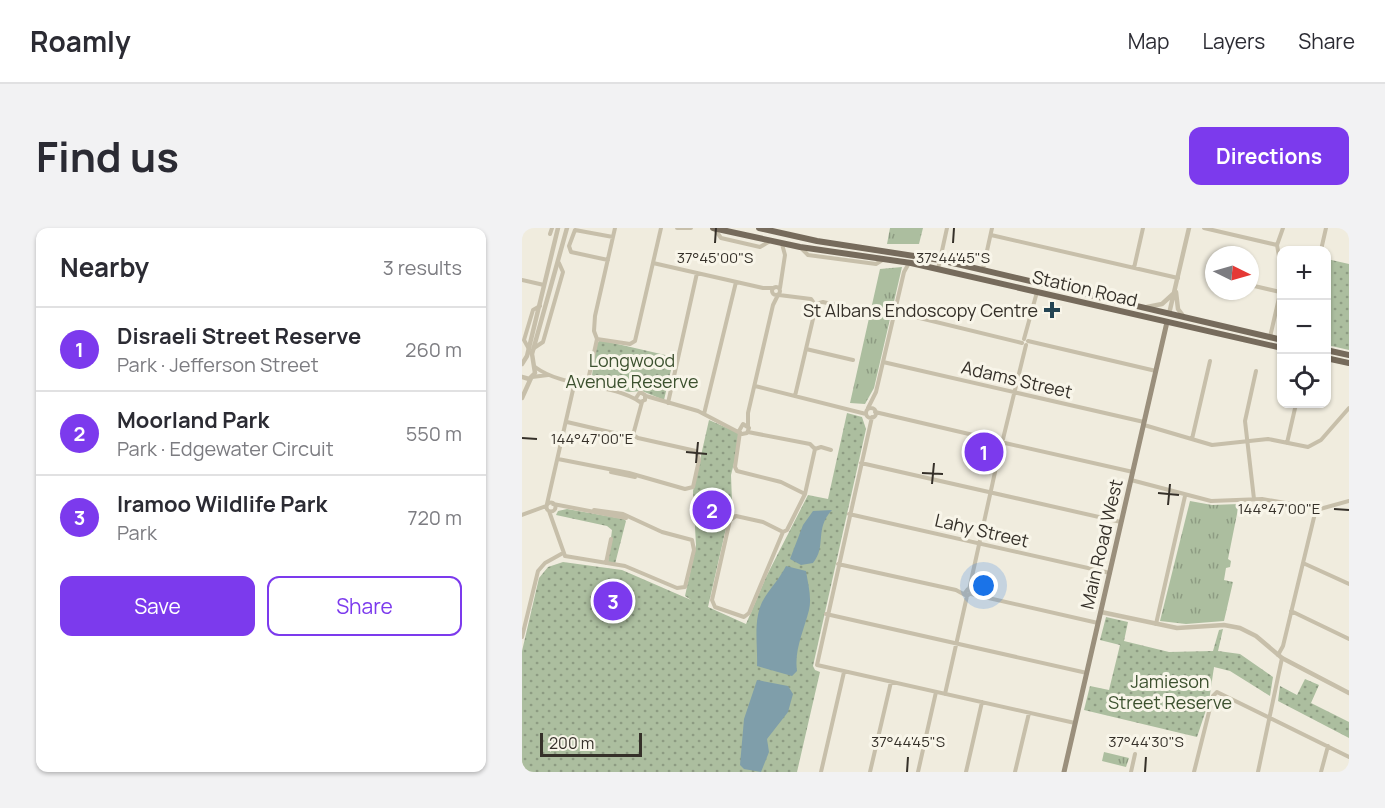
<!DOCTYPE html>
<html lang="en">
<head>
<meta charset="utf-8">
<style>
  :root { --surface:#fff; --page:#f2f2f3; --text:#2b2b33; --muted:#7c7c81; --line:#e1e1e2; --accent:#7c3aed }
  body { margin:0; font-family:Manrope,sans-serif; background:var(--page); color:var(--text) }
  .controls { position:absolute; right:18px; top:18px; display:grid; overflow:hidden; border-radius:12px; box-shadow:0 2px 4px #0004 }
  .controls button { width:54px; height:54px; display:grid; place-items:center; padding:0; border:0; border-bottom:2px solid var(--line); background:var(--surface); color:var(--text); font:30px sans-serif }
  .compass { position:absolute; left:683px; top:18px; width:54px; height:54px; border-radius:50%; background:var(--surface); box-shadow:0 2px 4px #0004; rotate:95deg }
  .scale { position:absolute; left:18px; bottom:15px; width:102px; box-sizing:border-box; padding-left:6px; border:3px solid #353029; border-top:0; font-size:16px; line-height:21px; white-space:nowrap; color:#353029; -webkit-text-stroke:4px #f8f5e9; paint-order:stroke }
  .you { position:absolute; left:462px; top:358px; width:21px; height:21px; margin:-15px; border:4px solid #fff; border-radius:50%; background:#1a73e8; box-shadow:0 0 0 9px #1a73e833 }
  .badge { display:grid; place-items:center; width:39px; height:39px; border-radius:50%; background:var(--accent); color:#fff; font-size:20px; font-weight:700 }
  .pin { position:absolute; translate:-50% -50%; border:3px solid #fff; box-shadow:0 2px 6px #0006 }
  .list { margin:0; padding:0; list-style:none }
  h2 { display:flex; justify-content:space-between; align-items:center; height:78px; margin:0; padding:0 24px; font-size:26px }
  h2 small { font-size:20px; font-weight:400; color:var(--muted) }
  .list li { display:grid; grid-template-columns:39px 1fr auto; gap:18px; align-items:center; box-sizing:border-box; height:84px; padding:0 24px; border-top:2px solid var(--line) }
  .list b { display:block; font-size:22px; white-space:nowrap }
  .list p { margin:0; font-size:20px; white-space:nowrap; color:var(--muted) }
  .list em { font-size:20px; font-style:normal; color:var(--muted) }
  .actions { display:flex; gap:12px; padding:18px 24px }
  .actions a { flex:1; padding:14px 0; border:2px solid var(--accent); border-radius:12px; text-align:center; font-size:21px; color:var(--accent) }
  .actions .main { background:var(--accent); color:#fff }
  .icon { flex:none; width:33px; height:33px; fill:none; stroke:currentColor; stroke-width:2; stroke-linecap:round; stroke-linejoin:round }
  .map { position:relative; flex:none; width:827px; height:544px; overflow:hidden; border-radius:12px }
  header { display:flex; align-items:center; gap:36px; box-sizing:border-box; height:84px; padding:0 30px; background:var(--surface); border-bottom:2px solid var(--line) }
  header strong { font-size:28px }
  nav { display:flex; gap:33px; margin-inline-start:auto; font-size:21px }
  .intro { display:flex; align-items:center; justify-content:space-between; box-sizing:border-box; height:144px; padding:0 36px }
  h1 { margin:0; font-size:42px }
  .button { padding:15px 27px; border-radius:12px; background:var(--accent); color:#fff; font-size:21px; font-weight:700 }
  main { display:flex; gap:36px; padding:0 36px }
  aside { flex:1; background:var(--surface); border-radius:12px; box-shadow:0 2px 4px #0004 }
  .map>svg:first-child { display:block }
</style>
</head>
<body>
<header>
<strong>Roamly</strong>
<nav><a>Map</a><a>Layers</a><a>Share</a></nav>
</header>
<div class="intro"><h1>Find us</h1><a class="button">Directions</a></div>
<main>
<aside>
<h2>Nearby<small>3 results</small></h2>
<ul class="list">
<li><span class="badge">1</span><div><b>Disraeli Street Reserve</b><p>Park · Jefferson Street</p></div><em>260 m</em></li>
<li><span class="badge">2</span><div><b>Moorland Park</b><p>Park · Edgewater Circuit</p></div><em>550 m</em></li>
<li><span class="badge">3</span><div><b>Iramoo Wildlife Park</b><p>Park</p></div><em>720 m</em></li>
</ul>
<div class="actions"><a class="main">Save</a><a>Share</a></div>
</aside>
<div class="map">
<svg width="827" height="544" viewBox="0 0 827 544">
  <defs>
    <pattern id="grass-tufts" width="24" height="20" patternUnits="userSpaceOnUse" patternTransform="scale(1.5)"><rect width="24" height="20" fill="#acbe9f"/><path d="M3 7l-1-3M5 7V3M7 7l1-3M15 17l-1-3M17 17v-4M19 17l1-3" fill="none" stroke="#8d9b82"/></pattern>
    <pattern id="park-dots" width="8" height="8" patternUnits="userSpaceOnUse" patternTransform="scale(1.5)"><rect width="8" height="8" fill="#acbe9f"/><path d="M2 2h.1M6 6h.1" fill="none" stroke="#8d9b82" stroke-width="1.8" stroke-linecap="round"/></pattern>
  </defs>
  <rect width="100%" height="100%" fill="#f0ecde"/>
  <!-- grass -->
  <path fill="url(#grass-tufts)" d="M368,0h33l-4,16h-32z
    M380,39l-28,121 -9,16 -15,-1 30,-134z
    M668,273l22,4 27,-1 -11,55 3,2 -1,6 -4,1 -2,12 9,2 -9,39 -38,3 -26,-3z
    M582,524l25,6 -3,9 -24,-6z"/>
  <!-- park -->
  <path fill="url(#park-dots)" d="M805,31l22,5v86l-22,-5z
    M78,112l74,17 -10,43 -22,-9 -13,1 -38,-9 5,-38z
    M325,185l15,4 4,12 -53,237 2,4 5,2 -23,100h-275v-121l17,-73 9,-11 15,-5 59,8 69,30 -6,-4 11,-51 -3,-54 16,-71 30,13v10l-8,32 1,27 -24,105 38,17 20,-47 42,-82 20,4z
    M454,214l19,4 -2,16 -21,-5z
    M45,281l57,10 2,2 -11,43 -7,-2 4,-32 -5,-4 -51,-11 2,-4z
    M584,389l22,5 -4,19 45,11 44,-1 6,-21 4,-1 -5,22 22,3 33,23 -3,19 -40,-25 -16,-4 -5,34 -12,36 -113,-27 6,-24 19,4 11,-45 -20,-5z
    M783,451l14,6 -8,18 38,19v16l-71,-37 2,-15 17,9z"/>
  <!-- water -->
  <path fill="#7f9eaa" d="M310,282c-18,19 -5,36 -19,53l-12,2 -11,-6 13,-34 10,-14z
    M264,338l20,5c2,13 6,27 3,39 -5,20 -15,40 -12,61l-5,5 -35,-10c1,-22 -5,-49 8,-69 7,-11 15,-19 21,-31z
    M235,452l31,6 5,8 -5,18 -21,27 2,13 -8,20 -17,-3 -4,-4 4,-46z"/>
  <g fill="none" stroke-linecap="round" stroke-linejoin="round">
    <!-- minor -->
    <path stroke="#c7bfaa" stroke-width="4" d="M155,0h14
      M192,0l7,10 39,9 10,-6
      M682,0l73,17
      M28,6l2,-6
      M469,7l187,43
      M278,19l8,8 68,9 8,-5
      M799,22l5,-22
      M86,32l-37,-8 -2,-6 6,-16 38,7
      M131,35l110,25h11
      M612,40l9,-40
      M416,41l9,-41
      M461,41l9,-41
      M760,46l-5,-29 6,-17
      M0,52l22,5
      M728,57l30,7
      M250 63a4 4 0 1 1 8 0a4 4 0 1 1-8 0Z
      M258,60l5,-33 -3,-11
      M257,67l32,4 5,7 -21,90
      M294,76l7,-2 42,10
      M373,84l127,31
      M748,109l12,-52
      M75,111l-3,-8 1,-15 20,-88
      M502,111l13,-47
      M506,113l128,30
      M12,120l9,-6 20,-70 -4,-9
      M7,121l-5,-9 9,-30 7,-4
      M284,121l47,11
      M361,134l261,60
      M13,139c30,22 75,15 105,35l5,-2v-5l-5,-3 -4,6
      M10,149l16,-2
      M65,157l10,-46 33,5 5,-3 26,-113
      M233,158l111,28
      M124,168l52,15 44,23 5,-1 2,-5 -6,-4 -4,7
      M146,175l29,-130
      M346,180l8,-16 28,-120 5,-9
      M344 185a5 5 0 1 1 10 0a5 5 0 1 1-10 0Z
      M353,184l124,29
      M182,186l32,-132
      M350,189l-55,248 258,58
      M45,194l60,14 6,-1 9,-33
      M622,197l68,20 56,-6 40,8 13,-7 28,-32
      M226,198v-13l25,-108 5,-10
      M218,204l-5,35 2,4 44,11 24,12
      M226,204l62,12 5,5 -10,45 -18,36 -4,2
      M481,211l23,-94
      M670,211l18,-78
      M483,215l128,29
      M765,215l9,-39
      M293,221l6,-2 10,3
      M36,231l71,14 56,16 8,-2 6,-27 -3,-9 -58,-13 -5,-3
      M339,235l260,59
      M89,244l24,5
      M609,252l80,21 51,-2 58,10 29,-8
      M732,271l-9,-78 11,-50
      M24.5 279a4.5 4.5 0 1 1 9 0a4.5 4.5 0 1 1-9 0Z
      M25,276l28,-123
      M31,276l73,14
      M27,283l16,45 60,10 52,22 8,-1 9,-37 -2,-10 -30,-8 -39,-18 -29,-4
      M327,286l261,59
      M0,287l24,-9
      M214,288l27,6 20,10 -34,81 -5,4 -29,-10 -3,-7 18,-80z
      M84,335l5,-24
      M781,335l46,21
      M316,336l118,26 11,6 4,-3 -3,-4 -3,4
      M447,362l32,-145
      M449,366l127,29
      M769,383l58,28
      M304,386l261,59
      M634,396l29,-128
      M0,409l16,-66 7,-8 18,-10
      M756,427l5,-9 33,-137
      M423,466l22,-98
      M299,544l23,-100
      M348,544l21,-90
      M396,544l18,-80
      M444,544l16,-70
      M493,544l14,-59
      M609,544l4,-18
      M672,544l19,-76 4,-4 132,65
      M736,544l24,-114
      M799,544l7,-26"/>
    <!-- tertiary -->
    <path stroke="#c7bfaa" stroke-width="4.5" d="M654,64l2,17 6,8
      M625,79l15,-3 11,-10
      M647,86l20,-86
      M0,136l5,-8 31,-128
      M0,149l7,2 6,-6 -3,-19 35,-126
      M0,170l9,-20
      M579,384l76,16 47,-3 16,3 16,8 26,22 67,35"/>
    <!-- secondary -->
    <path stroke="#9a8f7c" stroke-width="5" d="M542,544l103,-450"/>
    <!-- primary -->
    <path stroke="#766b5c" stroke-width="6" d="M191,0l87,19 111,16 371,85
      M237,0l58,13 123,19 342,80
      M804,122l23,5
      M804,130l23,5"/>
  </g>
  <!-- ticks -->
  <path fill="none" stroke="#353029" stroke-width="2" d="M193,15l1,-15M431,15l1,-15M0,210l15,1M164,224l21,2M174,235l2,-21M400,245l21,1M410,256l2,-21M636,265l21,2M646,277l2,-21M812,281l15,1M385,544l1,-15M623,544l1,-15"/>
  <!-- markers -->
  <path fill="#234453" stroke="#f8f5e9" stroke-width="2" d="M527 73h6v6h6v6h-6v6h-6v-6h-6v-6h6z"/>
  <g text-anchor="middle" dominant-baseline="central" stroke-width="6" stroke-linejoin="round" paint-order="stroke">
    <!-- street labels -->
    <g font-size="18" fill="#353029" stroke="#f8f5e9">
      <text transform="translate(563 60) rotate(13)">Station Road</text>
      <text transform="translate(495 151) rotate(13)">Adams Street</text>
      <text transform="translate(460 302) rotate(13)">Lahy Street</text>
      <text transform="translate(579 316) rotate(-77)">Main Road West</text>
    </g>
    <!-- poi labels -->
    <g font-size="18" fill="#353029" stroke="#f8f5e9" text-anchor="end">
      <text x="516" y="82">St Albans Endoscopy Centre</text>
    </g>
    <!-- park labels -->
    <g font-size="18" fill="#3c512f" stroke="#f8f5e9">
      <text x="110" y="132">Longwood<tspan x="110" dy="21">Avenue Reserve</tspan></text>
      <text x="648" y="453">Jamieson<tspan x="648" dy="21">Street Reserve</tspan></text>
    </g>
  </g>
  <g font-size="15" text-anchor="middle" fill="#353029" stroke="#f8f5e9" stroke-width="6" stroke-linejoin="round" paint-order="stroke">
    <text x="193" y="35">37°45'00"S</text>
    <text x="431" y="35">37°44'45"S</text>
    <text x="70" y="216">144°47'00"E</text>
    <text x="757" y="286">144°47'00"E</text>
    <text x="386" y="519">37°44'45"S</text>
    <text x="624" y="519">37°44'30"S</text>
  </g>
</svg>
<div class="controls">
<button>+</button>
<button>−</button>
<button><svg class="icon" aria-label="locate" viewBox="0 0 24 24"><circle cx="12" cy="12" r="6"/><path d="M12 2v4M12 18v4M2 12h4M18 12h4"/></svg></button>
</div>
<svg class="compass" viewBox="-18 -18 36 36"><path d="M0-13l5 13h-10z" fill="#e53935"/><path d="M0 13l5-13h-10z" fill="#7c7c81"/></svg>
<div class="scale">200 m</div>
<div class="you"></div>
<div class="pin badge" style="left:462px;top:224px">1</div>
<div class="pin badge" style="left:190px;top:282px">2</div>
<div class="pin badge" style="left:91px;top:373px">3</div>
</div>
</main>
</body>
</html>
